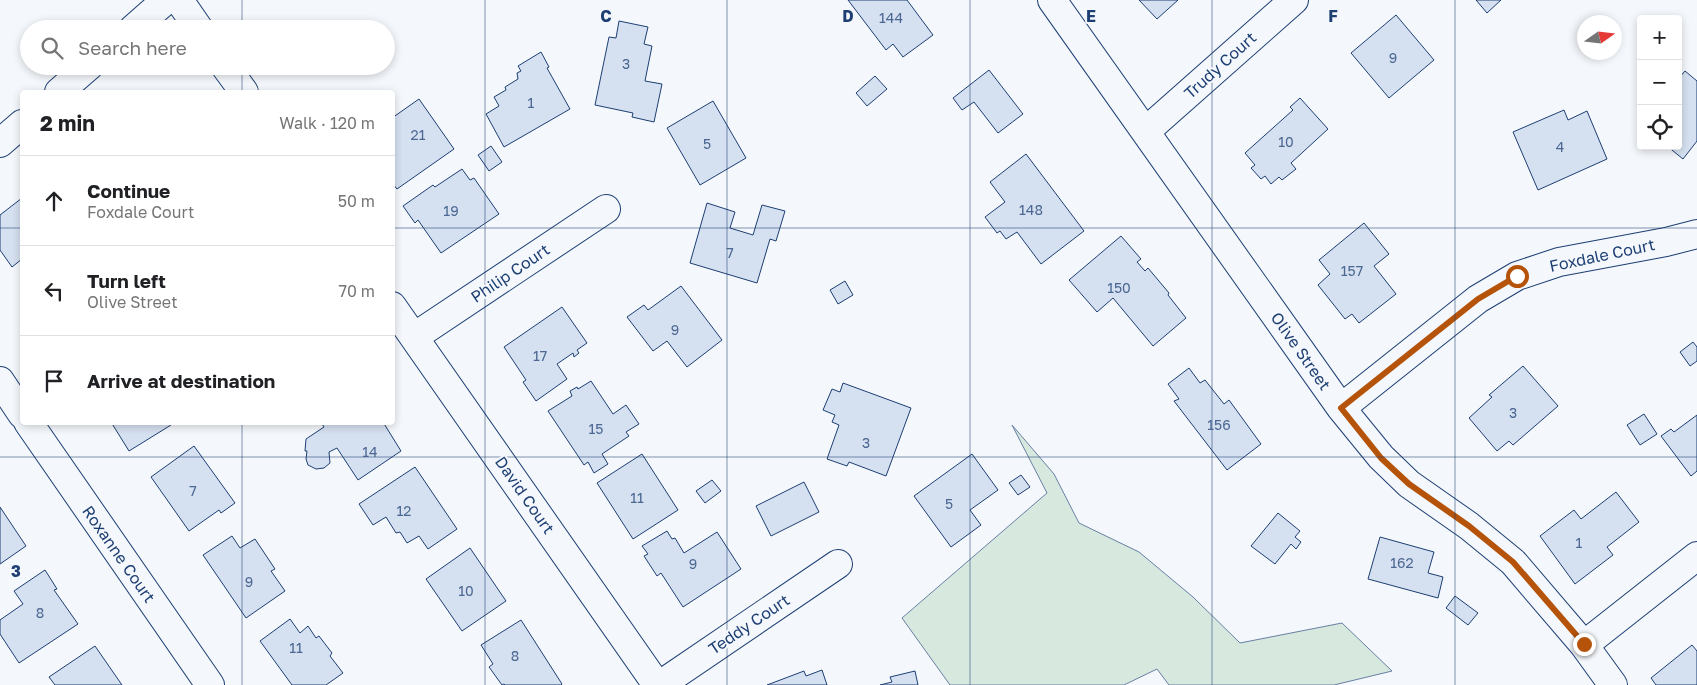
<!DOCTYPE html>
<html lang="en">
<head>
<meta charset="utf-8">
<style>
  :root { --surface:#fff; --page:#f6f6f6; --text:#202124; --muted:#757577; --line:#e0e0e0 }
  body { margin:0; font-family:"Golos Text",sans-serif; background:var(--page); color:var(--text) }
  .controls { position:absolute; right:15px; top:15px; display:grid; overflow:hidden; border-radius:5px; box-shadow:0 2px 8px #0003 }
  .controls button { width:45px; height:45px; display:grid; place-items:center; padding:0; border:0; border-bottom:1px solid var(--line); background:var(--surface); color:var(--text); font:25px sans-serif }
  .compass { position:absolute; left:1577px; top:15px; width:45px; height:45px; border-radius:50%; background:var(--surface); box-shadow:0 2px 8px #0003; rotate:76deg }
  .stop { position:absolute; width:15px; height:15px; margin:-11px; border:4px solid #b45309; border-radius:50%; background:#fff }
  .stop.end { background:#b45309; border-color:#fff; box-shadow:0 1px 5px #0008 }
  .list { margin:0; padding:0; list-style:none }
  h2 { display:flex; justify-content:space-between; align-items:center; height:65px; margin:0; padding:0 20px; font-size:21px }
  h2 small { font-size:16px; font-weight:400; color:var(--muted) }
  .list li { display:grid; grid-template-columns:32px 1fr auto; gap:15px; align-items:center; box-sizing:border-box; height:90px; padding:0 20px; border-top:1px solid var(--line) }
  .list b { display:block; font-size:19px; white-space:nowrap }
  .list p { margin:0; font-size:16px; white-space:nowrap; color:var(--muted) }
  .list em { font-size:16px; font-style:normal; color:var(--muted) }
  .icon { flex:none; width:28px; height:28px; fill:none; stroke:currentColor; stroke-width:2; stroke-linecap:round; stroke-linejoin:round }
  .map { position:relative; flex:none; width:1697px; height:685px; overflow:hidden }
  .search { position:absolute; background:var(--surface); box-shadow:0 2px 8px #0003; left:20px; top:20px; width:375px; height:55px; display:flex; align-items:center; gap:12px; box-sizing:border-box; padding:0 18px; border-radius:28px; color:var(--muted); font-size:19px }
  .panel { position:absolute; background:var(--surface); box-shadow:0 2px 8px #0003; left:20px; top:90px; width:375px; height:335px; border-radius:5px }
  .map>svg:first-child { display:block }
</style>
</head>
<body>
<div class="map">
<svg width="1697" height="685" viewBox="0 0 1697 685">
  <rect width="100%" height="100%" fill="#f4f7fb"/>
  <!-- green -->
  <path fill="#d7e8df" stroke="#687fa3" d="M1012,425l42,49 25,49 60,29 54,45 47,46 102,-20 50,48 -58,14h-165l-12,-16 -33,16h-174l-48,-67 145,-125z"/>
  <!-- building -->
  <path fill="#d5e0f0" stroke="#1d3f73" d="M848,0h59l26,35 -30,22 -10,-13 -7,6z
    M1139,0h39l-21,19z
    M1476,0h25l-14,13z
    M1396,15l38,45 -45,38 -38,-45z
    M619,21l29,6 -4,17 8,2 -7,35 17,3 -8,38 -22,-5 1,-4 -38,-8 14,-68 7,1z
    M541,52l8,15 -2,1 23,41 -66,38 -18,-33 13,-8 -5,-9 12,-7 -1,-3 13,-8 -1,-6 4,-2 -3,-5z
    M989,70l34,44 -25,19 -24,-31 -12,8 -9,-12z
    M1685,71l12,10v60l-14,18 -16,-13h11v-67z
    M875,76l12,13 -20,17 -11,-13z
    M1300,98l28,31 -37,34 5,6 -14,11 -3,-3 -8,7 -6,-8 -4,3 -10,-11 4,-3 -10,-12 48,-43 -3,-3z
    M419,99l35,50 -57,40 -5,-6v-65z
    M713,101l33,57 -46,27 -33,-57z
    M1564,110l4,10 19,-9 20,48 -69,31 -25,-58z
    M491,146l11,16 -13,9 -11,-16z
    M1026,154l58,77 -43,33 -24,-32 -11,7 -6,-8 -3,2 -12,-16 20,-15 -15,-20z
    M462,169l8,11 4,-2 25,36 -58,39 -23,-33 -3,3 -12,-17 30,-21 2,2z
    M22,198v61l-10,8 -12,-17v-35z
    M707,203l28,9 -5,16 23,7 9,-30 23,6 -9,30 -6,-2 -13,44 -67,-20z
    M1364,223l25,31 -15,12 22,28 -37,29 -7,-9 -7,5 -27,-34 12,-11 -11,-14z
    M1121,236l20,23 -4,3 8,9 3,-3 21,25 -1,2 18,23 -33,28 -40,-48 -16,14 -28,-32z
    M845,281l8,14 -15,9 -8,-14z
    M681,286l41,54 -35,27 -20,-26 -14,10 -26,-34 17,-12 4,5z
    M562,307l25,36 -10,7 2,3 -5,4 -1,-4 -16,11 10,15 -31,22 -13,-19 3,-2 -22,-33z
    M1693,342l4,5v14l-7,5 -10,-14z
    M1523,366l35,40 -45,39 -4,-4 -12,10 -28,-33 23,-21 -3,-2z
    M1189,368l11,15 5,-3 19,24 5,-4 32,44 -34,26 -53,-69 5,-2 -11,-15z
    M591,381l22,33 13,-9 13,19 -13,8 3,4 -27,18 6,10 -14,9 -6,-11 -4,3 -36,-54 24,-15 -2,-5 7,-4 1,2z
    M843,383l68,25 -25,68 -37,-14 -2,4 -20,-7 12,-34 -7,-3 3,-7 -12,-5 9,-21 8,3z
    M1644,414l13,20 -17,11 -13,-20z
    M1697,415v56l-6,5 -30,-40 10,-7 3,3z
    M111,422h58l2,3 -42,26z
    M324,422h59l18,29 -43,29 -21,-32 -8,4 1,11 -6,5 -8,1 -8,-4 -2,-6 1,-8h-2l1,-12 18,-12 -2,-3z
    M194,446l41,57 -14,10 -2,-3 -30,21 -38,-54z
    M642,454l36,56 -45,29 -36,-56z
    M972,454l26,36 -28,20 11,15 -30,22 -37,-51z
    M415,467l42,62 -29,20 -9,-13 -12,7 -7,-11 -4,1 -10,-16 -13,8 -14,-21z
    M1021,475l9,12 -12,8 -9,-12z
    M712,480l9,11 -16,12 -9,-12z
    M804,482l15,30 -48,24 -15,-30z
    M1616,492l23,30 -32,25 6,8 -38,29 -35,-48 34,-26 7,9z
    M0,507l26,39 -26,18z
    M1278,513l22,18 -5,6 6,5 -5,7 -5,-5 -16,20 -24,-18z
    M667,531l5,8 3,-1 9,15 33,-21 24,37 -58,38 -22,-34 -4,3 -13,-20 4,-2 -6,-8z
    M232,536l8,12 15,-9 20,30 -4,2 14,20 -39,27 -43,-63z
    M1380,537l54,15 -6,21 15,4 -5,21 -70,-19z
    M470,548l36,53 -44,30 -36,-52z
    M45,570l12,19 -3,1 24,34 -59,39 -19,-29v-14l23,-16 -9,-13z
    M1455,596l23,17 -10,12 -22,-17z
    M290,619l10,14 8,-7 8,12 3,-2 13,17 -2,3 13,17 -17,12h-34l-32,-44z
    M521,620l41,64 -1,1h-56l-1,-1 -2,1 -13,-18 4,-3 -12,-19z
    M1692,645l5,6v34h-41l-5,-7z
    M95,646l27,39h-67l-6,-8z
    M822,670l5,15h-60l37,-14 2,5z
    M915,671l3,14h-38l12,-3 -2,-5z"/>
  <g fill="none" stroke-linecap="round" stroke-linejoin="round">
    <!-- minor casing -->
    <g stroke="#1d3f73" stroke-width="30">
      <path id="minor" d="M179,0l20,29
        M1052,0l289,408 40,49 28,27 60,42 44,36 71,83 29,40
        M133,29l33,-29
        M225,66l19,26
        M59,92l30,-26
        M1146,131l148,-131
        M0,143l22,-19
        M392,306l265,379
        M414,337l192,-128
        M0,381l22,33
        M1341,408l137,-109 39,-23 42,-14 107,-20 31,-8
        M28,422l182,263
        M1584,645l113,-89
        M660,685l178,-121"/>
    </g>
    <!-- minor -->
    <use href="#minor" stroke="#f4f7fb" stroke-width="28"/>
  </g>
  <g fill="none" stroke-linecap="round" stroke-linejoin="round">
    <!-- route -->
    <path stroke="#b45309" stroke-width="6" d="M1517,276l-39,23 -137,109 40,50 28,26 60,42 44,36 71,82"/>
  </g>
  <!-- grid -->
  <path fill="none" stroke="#1d3f73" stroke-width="1" stroke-opacity="0.55" d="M242,0v29M485,0v685M727,0v685M970,0v685M1212,0v685M1455,0v685M242,66v26M0,228h22M392,228h1305M242,422v263M0,457h1697"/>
  <g text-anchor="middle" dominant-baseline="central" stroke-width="4" stroke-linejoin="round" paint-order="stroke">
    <!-- number labels -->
    <g font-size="14" fill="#4b6792">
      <text x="891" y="17">144</text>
      <text x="1393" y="57">9</text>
      <text x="626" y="63">3</text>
      <text x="531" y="102">1</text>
      <text x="418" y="134">21</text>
      <text x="1286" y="141">10</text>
      <text x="707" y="143">5</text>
      <text x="1560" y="146">4</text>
      <text x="1031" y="209">148</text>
      <text x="451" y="210">19</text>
      <text x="730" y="252">7</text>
      <text x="1352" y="270">157</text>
      <text x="1119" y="287">150</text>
      <text x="675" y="329">9</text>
      <text x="540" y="355">17</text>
      <text x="1513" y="412">3</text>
      <text x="1219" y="424">156</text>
      <text x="596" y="428">15</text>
      <text x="866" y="442">3</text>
      <text x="370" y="451">14</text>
      <text x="193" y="490">7</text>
      <text x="637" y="497">11</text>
      <text x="949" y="503">5</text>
      <text x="404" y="510">12</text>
      <text x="1579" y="542">1</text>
      <text x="1402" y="562">162</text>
      <text x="693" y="563">9</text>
      <text x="249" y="581">9</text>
      <text x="466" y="590">10</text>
      <text x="40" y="612">8</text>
      <text x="296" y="647">11</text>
      <text x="515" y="655">8</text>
    </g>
    <!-- street labels -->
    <g font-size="16" fill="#1d3f73" stroke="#f4f7fb">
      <text transform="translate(1220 65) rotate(-42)">Trudy Court</text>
      <text transform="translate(1602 255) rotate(-12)">Foxdale Court</text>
      <text transform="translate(510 273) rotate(-34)">Philip Court</text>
      <text transform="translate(1301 351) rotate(55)">Olive Street</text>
      <text transform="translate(525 495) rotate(55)">David Court</text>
      <text transform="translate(119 554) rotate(55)">Roxanne Court</text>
      <text transform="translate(749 624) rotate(-34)">Teddy Court</text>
    </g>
  </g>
  <g font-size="16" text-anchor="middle" font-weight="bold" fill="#1d3f73" stroke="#f4f7fb" stroke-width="4" stroke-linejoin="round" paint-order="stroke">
    <text x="606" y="22">C</text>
    <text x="848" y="22">D</text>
    <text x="1091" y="22">E</text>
    <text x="1333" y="22">F</text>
    <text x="16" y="577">3</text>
  </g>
</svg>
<div class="controls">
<button>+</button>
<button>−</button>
<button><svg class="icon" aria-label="locate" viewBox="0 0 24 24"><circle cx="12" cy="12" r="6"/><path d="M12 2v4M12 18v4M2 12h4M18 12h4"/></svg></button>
</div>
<svg class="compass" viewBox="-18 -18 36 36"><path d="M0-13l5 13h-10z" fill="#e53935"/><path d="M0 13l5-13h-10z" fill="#757577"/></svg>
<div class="stop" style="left:1517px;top:276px"></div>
<div class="stop end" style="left:1584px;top:644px"></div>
<div class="search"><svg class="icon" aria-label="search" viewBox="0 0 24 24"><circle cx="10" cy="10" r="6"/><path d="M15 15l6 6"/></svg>Search here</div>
<section class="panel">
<h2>2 min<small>Walk · 120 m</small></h2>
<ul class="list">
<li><svg class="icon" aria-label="ahead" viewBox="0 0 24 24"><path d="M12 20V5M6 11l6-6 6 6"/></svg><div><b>Continue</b><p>Foxdale Court</p></div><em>50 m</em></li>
<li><svg class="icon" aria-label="left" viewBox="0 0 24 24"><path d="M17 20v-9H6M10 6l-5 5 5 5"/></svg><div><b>Turn left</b><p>Olive Street</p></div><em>70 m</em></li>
<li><svg class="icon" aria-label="arrive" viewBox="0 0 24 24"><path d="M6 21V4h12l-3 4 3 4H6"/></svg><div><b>Arrive at destination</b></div></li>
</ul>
</section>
</div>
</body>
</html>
